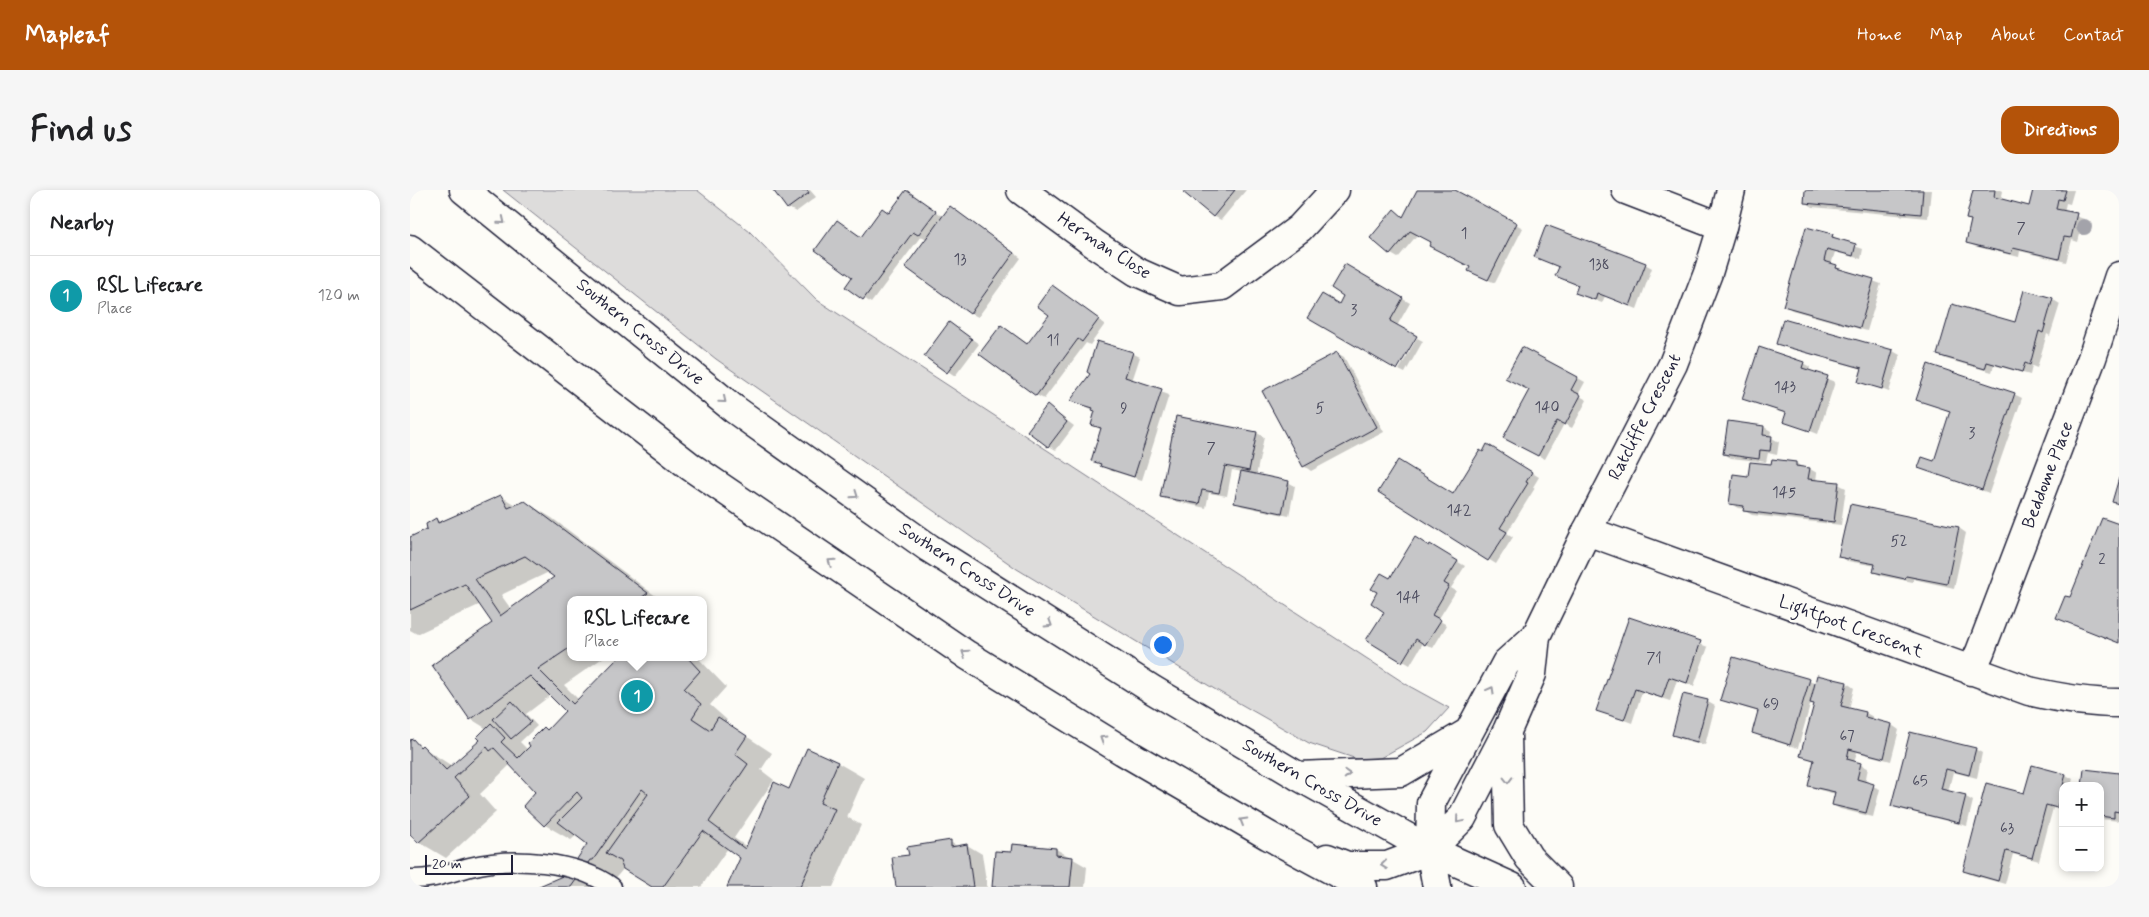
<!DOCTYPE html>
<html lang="en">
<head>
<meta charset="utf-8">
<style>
  :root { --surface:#fff; --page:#f6f6f6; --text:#202124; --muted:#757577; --line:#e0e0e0; --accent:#b45309 }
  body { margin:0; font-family:Mynerve,sans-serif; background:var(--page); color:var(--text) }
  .controls { position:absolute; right:15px; bottom:15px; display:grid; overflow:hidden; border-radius:10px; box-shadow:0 2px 8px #0003 }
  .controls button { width:45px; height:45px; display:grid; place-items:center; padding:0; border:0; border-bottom:1px solid var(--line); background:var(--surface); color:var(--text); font:25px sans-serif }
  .scale { position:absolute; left:15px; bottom:12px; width:88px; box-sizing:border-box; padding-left:5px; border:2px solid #22223b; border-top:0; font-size:14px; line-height:18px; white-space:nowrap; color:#22223b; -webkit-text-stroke:4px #fdfcf7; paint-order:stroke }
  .you { position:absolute; left:752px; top:454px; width:18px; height:18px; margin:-12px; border:4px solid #fff; border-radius:50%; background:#1a73e8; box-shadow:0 0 0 8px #1a73e833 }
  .badge { display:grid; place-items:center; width:32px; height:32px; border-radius:50%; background:var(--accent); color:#fff; font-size:16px; font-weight:700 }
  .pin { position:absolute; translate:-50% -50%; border:2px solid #fff; box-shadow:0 1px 5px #0006 }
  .popup { position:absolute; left:157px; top:406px; width:140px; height:65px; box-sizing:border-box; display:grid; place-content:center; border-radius:10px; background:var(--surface); filter:drop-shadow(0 1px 4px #0005); font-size:16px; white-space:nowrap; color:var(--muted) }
  .popup b { font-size:19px; color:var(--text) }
  .popup::after { content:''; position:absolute; left:50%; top:100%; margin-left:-10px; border:10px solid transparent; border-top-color:var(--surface) }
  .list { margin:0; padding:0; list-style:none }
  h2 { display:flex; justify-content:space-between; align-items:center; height:65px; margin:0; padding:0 20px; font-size:21px }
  h2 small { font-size:16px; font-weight:400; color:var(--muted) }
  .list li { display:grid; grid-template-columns:32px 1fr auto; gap:15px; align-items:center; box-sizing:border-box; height:80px; padding:0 20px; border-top:1px solid var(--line) }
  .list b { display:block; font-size:19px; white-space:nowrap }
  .list p { margin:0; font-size:16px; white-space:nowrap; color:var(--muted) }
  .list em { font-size:16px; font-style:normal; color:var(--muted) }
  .map { position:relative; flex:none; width:1709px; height:697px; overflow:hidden; border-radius:15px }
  header { display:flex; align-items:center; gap:30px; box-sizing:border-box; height:70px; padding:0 25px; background:var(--accent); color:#fff }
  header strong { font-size:24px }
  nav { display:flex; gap:28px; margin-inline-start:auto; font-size:18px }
  .intro { display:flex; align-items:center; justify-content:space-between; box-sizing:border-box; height:120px; padding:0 30px }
  h1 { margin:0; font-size:35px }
  .button { padding:12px 22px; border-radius:15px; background:var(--accent); color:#fff; font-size:18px; font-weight:700 }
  main { display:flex; gap:30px; padding:0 30px }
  aside { flex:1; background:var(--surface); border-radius:15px; box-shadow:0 2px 8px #0003 }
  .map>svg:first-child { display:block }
</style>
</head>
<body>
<header>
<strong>Mapleaf</strong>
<nav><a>Home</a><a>Map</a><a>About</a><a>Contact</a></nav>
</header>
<div class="intro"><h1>Find us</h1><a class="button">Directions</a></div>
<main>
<aside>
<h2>Nearby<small></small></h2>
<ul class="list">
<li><span class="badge" style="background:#0f9aa8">1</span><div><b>RSL Lifecare</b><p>Place</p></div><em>120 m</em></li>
</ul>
</aside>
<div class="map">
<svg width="1709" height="697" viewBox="0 0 1709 697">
  <rect width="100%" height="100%" fill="#fdfcf7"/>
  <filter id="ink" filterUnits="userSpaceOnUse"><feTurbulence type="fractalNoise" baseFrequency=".02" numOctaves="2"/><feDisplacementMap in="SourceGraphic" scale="10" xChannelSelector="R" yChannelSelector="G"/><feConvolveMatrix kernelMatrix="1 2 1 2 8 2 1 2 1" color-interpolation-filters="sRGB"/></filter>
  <g filter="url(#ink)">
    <!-- green -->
    <path fill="#dddcdb" stroke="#807f8b" d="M93,0h194l53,42 67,68 592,386 40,22 -22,24 -47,26 -23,1 -48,-16 -93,-53 -199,-121 -301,-210z"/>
    <!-- shadow -->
    <path fill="#0003" fill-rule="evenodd" d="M365,0h35l6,7 -20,15 -8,-4z
      M777,0h59l-25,30 -8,-4z
      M1008,0h35l70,38 -28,55 -18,-8 -5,-8 -54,-33 -20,24 -7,-4 3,-43 11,6z
      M1397,0h124l-3,28 -115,-11 -8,-5z
      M1565,0h26l2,1 -2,9 29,7 4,-17h40l-4,14 -4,-1 -2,9 20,7 -6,23 -6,-2 -6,22 -46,-11 -1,6 -45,-11 -7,-4 5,-21z
      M497,1l36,26 7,-10 7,4 64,47 -43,59 -8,-4 -43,-74 -6,-3 -50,67 -24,-17 7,-9 -16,-56 24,17 28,-24z
      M1397,38l26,8 7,5 23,8 -2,10 -26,-7 -4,13 50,19 -14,47 -75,-21 -7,-5z
      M1125,67l110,7 7,4 -15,41 -32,-13 -3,7 -18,-7 -8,-4 3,-6 -23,-10 4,-8z
      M935,76l65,37 -13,23 -58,-20 6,-11z
      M650,101l45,33 -15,21 -4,-2 -42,56 -8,-4 -34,-69 26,18 23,-29z
      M1642,109l8,5 -10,32 -3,-2 -10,34 -5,-2 -2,9 -36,-10 -2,7 -46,-13 -7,-4 77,-31z
      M1374,130l109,31 7,4 -11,37 -29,-11 3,-12 -78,-22 -7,-4z
      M546,138l23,16 -24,32 -29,-20z
      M1007,148l6,3 -18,32 -6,-3z
      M722,163l8,4 -8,24 37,14 -27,85 -33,-10 -17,-10 10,-30 -10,-5 4,-14 -24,-11z
      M927,163l7,4 40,75 -73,39 -7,-5z
      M1393,173l7,4 -1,5 26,10 -17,52 -33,-13 2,-7 -44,-15z
      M1168,188l7,4 -7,13 9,5 -15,28 -8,-4 -19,35 -33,-17z
      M1604,204l8,4 -33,95 -69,-25 14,-6 17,-50 -33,-13z
      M644,221l20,15 -18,24 -7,-4z
      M1354,237l7,4 -1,6 9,5 -2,13 -9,-2 -2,9 -35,-4 -7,-4z
      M847,243l7,4 -8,39 32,6 7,4 -6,30 -47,-10 -7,-4 7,-30 -10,-2 -5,26 -18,-3 -3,15 -38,-8 -7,-4z
      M1077,256l52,31 -6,10 2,1 -28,45 6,4 -17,27 -117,-72 75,3z
      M1386,273l7,5 7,1 7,4 -1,8 22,3 8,4 -5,37 -89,-10 -7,-4v-2l-7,-1 -7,-4 18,-26 23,-12z
      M91,306l16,10 8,-4 27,16 109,82h-90v57h33l-40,28 15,15 42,-43h80l-1,3 26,27 -16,18 17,15 -2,2 47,31 -11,17 13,10 -40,58 13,9 42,-57 19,-41 30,14 26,15 -17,39 14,8 -28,62h-105l14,-30 -14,-9 -27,39h-47l-30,-19 -16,19h-68l28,-12 21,-31 -12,-9 -6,5 -26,-15 -8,-33 -26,-28 -31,30 16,18 -50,46 -27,-16 -9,-9v-92h3l39,25 30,-26 5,-11 -16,-10 23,-96 -13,-19 -64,30 -7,-4v-91l19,-9 7,-11 6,4zM139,382l7,5 -45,32 -10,-14zM141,505l16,16 -39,39 -8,-8 17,-16 -11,-12z
      M1441,316l108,22 7,5 -12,55 -41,-9v3l-31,-6 -8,-4 2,-6 -29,-5 -7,-5z
      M1709,336v117l-62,-25z
      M1021,356l34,20 -14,22 5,3 -18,29 9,5 -14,23 -10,-5 -13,22 -43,-25 18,-29 5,-31z
      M1219,428l79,29 -14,39 -17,-6 -7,21 -28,-9 -10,31 -35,-13z
      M1408,486l29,7 7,5 -5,21 17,4 7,4 -1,4 20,4 7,5 -8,31 -34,-9 -3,10 14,6 -3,15 15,6 -7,28 -33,-8 -7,-4 3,-11 -20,-5 -7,-4 6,-24 -13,-5 13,-52 -4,-2 -13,46 -37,-11 -7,-4 5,-21 -30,-9 -7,-4 87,-18 7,3z
      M1274,506l24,6 7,4 -10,39 -24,-6 -7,-4z
      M1501,544l64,15 7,4 -5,25 -24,-6 -5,20 18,5 7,4 -6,25 -67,-17 -7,-4z
      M1709,584v47l-19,-2v-33z
      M1656,585l7,4 -2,7h-8v24l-10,-2 -14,53 -26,-7 -8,30 -33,-9 -8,-4 61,-76z
      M540,652l9,5 8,-2 15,9 5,33h-89l12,-31z
      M646,659l31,18 -2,20h-92l19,-33z"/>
    <!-- building -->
    <path fill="#c6c6c8" stroke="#22223b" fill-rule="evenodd" d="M363,0h34l2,3 -22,16z
      M496,0l30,21 -18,24 -5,-3 -50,68 -18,-13 7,-10 -37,-27 22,-30 24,17 21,-29 7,5z
      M775,0h50l-22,27 -30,-25z
      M1007,0h38l62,33 -29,57 -20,-9 2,-4 -41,-21 2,-4 -21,-11 -20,24 -20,-17 24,-29 9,8z
      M1395,0h118l-2,24 -117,-11z
      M1563,0h22l-1,7 35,9 4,-16h33l-3,10 -5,-1 -2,10 21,4 -6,25 -7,-1 -5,22 -46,-11 -2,6 -45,-11 5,-23 -5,-1z
      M540,16l64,47 -44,61 -65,-47z
      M1136,35l100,38 -16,43 -33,-13 -2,7 -20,-7 3,-8 -23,-9 4,-9 -25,-10z
      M1396,37l27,7 -1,3 24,7 -3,12 -26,-7 -3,12 13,4 -1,3 38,11 -14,49 -77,-22z
      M935,74l58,34 -13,23 27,15 -20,34 -90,-52 15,-24 17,10 4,-8 -12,-8z
      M642,95l47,34 -17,23 -4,-3 -42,57 -57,-42 22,-29 26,19 22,-29 -12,-9z
      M1614,100l29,8 -10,35 -4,-2 -9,34 -5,-2 -3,9 -35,-10 -2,7 -48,-14 15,-51 63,18z
      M1373,129l110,31 -11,39 -24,-7 4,-14 -86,-24z
      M539,132l23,17 -25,34 -23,-17z
      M687,151l36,11 -8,25 37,12 -28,88 -34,-11 1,-2 -10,-3 10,-33 -10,-3 4,-14 -3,-1 1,-2 -23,-7 20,-27 -3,-2z
      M1112,157l56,30 -7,13 10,5 -16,30 -8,-4 -19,35 -35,-18 26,-48 -24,-12z
      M1349,157l45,15 -2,6 26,8 -18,55 -27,-9 3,-9 -44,-14z
      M927,162l40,75 -74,40 -41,-76z
      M1518,174l87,29 -33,97 -64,-22 4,-11 12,4 16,-50 -34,-11z
      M637,215l20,17 -19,25 -21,-16z
      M766,226l81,16 -8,39 -24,-5 -6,27 -17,-3 -3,14 -39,-7z
      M1318,231l36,5 -1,9 9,1 -2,15 -10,-1 -1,9 -36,-5z
      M1077,254l45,28 -6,10 2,1 -28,45 7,4 -19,29 -110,-69 20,-32 55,34 27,-44 3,2z
      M1362,269l24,3v4l14,2 -2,11 31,3 -5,40 -91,-11 1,-5 -15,-2 4,-30 15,2 2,-14 21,2z
      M831,281l48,10 -7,32 -48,-10z
      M1709,288v26l-7,-2z
      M91,305l7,13 17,-7 123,92 -10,7h-67v47l-33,22 35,35 46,-47h68l13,14 -16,18 17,15 -9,14 18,12 8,-13 29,19 -12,18 13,10 -39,58 36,27 29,-67 15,7 18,-41 31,14 -18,41 15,6 -35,78h-73l13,-29 -37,-27 -40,56h-11l-29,-18 -3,-8 -14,-8 42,-59 -6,-5 -49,71h-3l-19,27h-34l30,-13 20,-30 -29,-22 24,-24 -5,-6 -33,34 -21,-20 12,-14 -41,-44 -4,3 -3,-4 -33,31 16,18 -52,47 -8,-9v-94l3,-1 7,8 2,-2 24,25 34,-30 -3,-3 14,-14 14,15 -4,4 17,16 12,-12 -2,-3 16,-16 3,3 18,-19 -35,-35 -60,44 -38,-55 60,-42 -27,-39 -55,26v-73l17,-8 -1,-5 10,-6 2,5zM115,366l29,21 -54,39 -25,-37z
      M1440,314l109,23 -12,57 -41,-8 -1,3 -32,-7 2,-8 -37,-7z
      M1692,328l17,6v119l-63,-25 9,-22 5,1z
      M1005,347l14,9 1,-2 28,17 -14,22 5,3 -17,29 9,5 -16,25 -9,-6 -14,23 -36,-22 18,-28 -13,-9 6,-11 -6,-3 10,-16 9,5z
      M1219,427l72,24 -14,42 -18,-6 -7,21 -27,-9 -11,31 -28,-9z
      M1323,467l77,22 -20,66 -38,-12 6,-22 -38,-11z
      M1407,485l30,7 -6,24 25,6 -1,5 27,7 -8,34 -35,-9 -2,10 14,4 -4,16 17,5 -8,29 -34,-8 3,-13 -27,-6 6,-26 -14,-4 14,-52 -4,-1z
      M1273,504l25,6 -11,42 -25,-7z
      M102,511l19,21 -20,17 -18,-20z
      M1500,542l66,16 -7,27 -23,-6 -5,20 25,6 -7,28 -68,-17z
      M1622,575l34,9 -9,34 -11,-3 -14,53 -26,-7 -8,30 -35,-10 23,-88 38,10z
      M1674,579l35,4v39l-5,-1v7l-14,-2v-30h-18z
      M541,650v7l16,-3 6,43h-77l-4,-30 17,-2 -2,-8z
      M602,654l44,4v7l17,2 -3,30h-78l3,-36 16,1z"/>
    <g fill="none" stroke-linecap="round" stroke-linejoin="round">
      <!-- lane casing -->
      <g stroke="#22223b" stroke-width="21">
        <path id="lane" d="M0,689c23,1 38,-6 60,-12 42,-11 107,-6 142,20"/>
      </g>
      <!-- street casing -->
      <g stroke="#22223b" stroke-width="31">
        <path id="street" d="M611,0l75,55 41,27 43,19 42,-5 78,-58 35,-38
          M1216,0l96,37
          M1177,341l442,160c30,7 59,12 90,12
          M1561,481l9,-19 112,-294 27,-82"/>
      </g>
      <!-- secondary casing -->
      <g stroke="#22223b" stroke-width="31">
        <path id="secondary" d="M54,0l270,219 195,139 224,142 145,86 132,74 82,37
          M0,59l281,218 276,188 156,96 146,85 94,51
          M1097,545l2,90 20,33 29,29
          M888,586l103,-4 66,-39
          M917,668l20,8h40l43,-16 32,-32 45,-87 25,-57 4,-38 51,-105 86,-167 35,-91 14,-46 9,-37
          M1027,697l-7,-37 1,-47 75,-140 30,-27"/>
      </g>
      <!-- lane -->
      <use href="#lane" stroke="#fdfcf7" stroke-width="18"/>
      <!-- street -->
      <use href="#street" stroke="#fdfcf7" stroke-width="28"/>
      <!-- secondary -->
      <use href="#secondary" stroke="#fdfcf7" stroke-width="28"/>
    </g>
    <!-- trees -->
    <circle fill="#a3a3aa" cx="1674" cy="37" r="8"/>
    <!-- one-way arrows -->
    <defs><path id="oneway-chevron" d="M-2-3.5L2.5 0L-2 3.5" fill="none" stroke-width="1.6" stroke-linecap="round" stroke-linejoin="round" transform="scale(1.25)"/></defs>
    <g stroke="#9a9aa2">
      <use href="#oneway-chevron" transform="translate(92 31) rotate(39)"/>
      <use href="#oneway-chevron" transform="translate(313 210) rotate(39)"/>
      <use href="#oneway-chevron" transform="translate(445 305) rotate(35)"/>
      <use href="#oneway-chevron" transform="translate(421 372) rotate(-146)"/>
      <use href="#oneway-chevron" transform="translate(639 434) rotate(32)"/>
      <use href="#oneway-chevron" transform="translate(555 463) rotate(-147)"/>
      <use href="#oneway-chevron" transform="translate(1081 500) rotate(-61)"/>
      <use href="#oneway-chevron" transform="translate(693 549) rotate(-148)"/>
      <use href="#oneway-chevron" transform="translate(937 584) rotate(-2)"/>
      <use href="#oneway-chevron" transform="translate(1098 590) rotate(89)"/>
      <use href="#oneway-chevron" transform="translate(1049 630) rotate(130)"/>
      <use href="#oneway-chevron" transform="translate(833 631) rotate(-150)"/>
      <use href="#oneway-chevron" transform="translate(974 675) rotate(174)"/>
    </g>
  </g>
  <g text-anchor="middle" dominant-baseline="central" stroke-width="4.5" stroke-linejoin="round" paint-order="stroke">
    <!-- number labels -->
    <g font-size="15" fill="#4b4b5e">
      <text x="1611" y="39">7</text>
      <text x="1054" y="44">1</text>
      <text x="550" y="70">13</text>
      <text x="1189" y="75">138</text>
      <text x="944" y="121">3</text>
      <text x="643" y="151">11</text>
      <text x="1375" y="198">143</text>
      <text x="1137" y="218">140</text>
      <text x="714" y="219">9</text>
      <text x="910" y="219">5</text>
      <text x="1562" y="244">3</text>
      <text x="801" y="259">7</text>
      <text x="1374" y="303">145</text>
      <text x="1049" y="321">142</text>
      <text x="1489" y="352">52</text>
      <text x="1692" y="370">2</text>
      <text x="998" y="408">144</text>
      <text x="1244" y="469">71</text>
      <text x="1361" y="515">69</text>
      <text x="1437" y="547">67</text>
      <text x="1510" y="592">65</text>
      <text x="1597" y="639">63</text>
    </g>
    <!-- street labels -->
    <g font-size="18" fill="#22223b" stroke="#fdfcf7">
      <text transform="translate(694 56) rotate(33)">Herman Close</text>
      <text transform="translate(230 142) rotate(39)">Southern Cross Drive</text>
      <text transform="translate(1235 227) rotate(-63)">Ratcliffe Crescent</text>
      <text transform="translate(1638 285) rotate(-69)">Beddome Place</text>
      <text transform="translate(557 380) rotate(33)">Southern Cross Drive</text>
      <text transform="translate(1441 437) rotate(20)">Lightfoot Crescent</text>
      <text transform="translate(902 593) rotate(30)">Southern Cross Drive</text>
    </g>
  </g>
</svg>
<div class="controls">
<button>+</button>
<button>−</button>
</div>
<div class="scale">20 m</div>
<div class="you"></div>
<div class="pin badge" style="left:227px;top:506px;background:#0f9aa8">1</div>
<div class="popup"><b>RSL Lifecare</b>Place</div>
</div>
</main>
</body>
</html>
